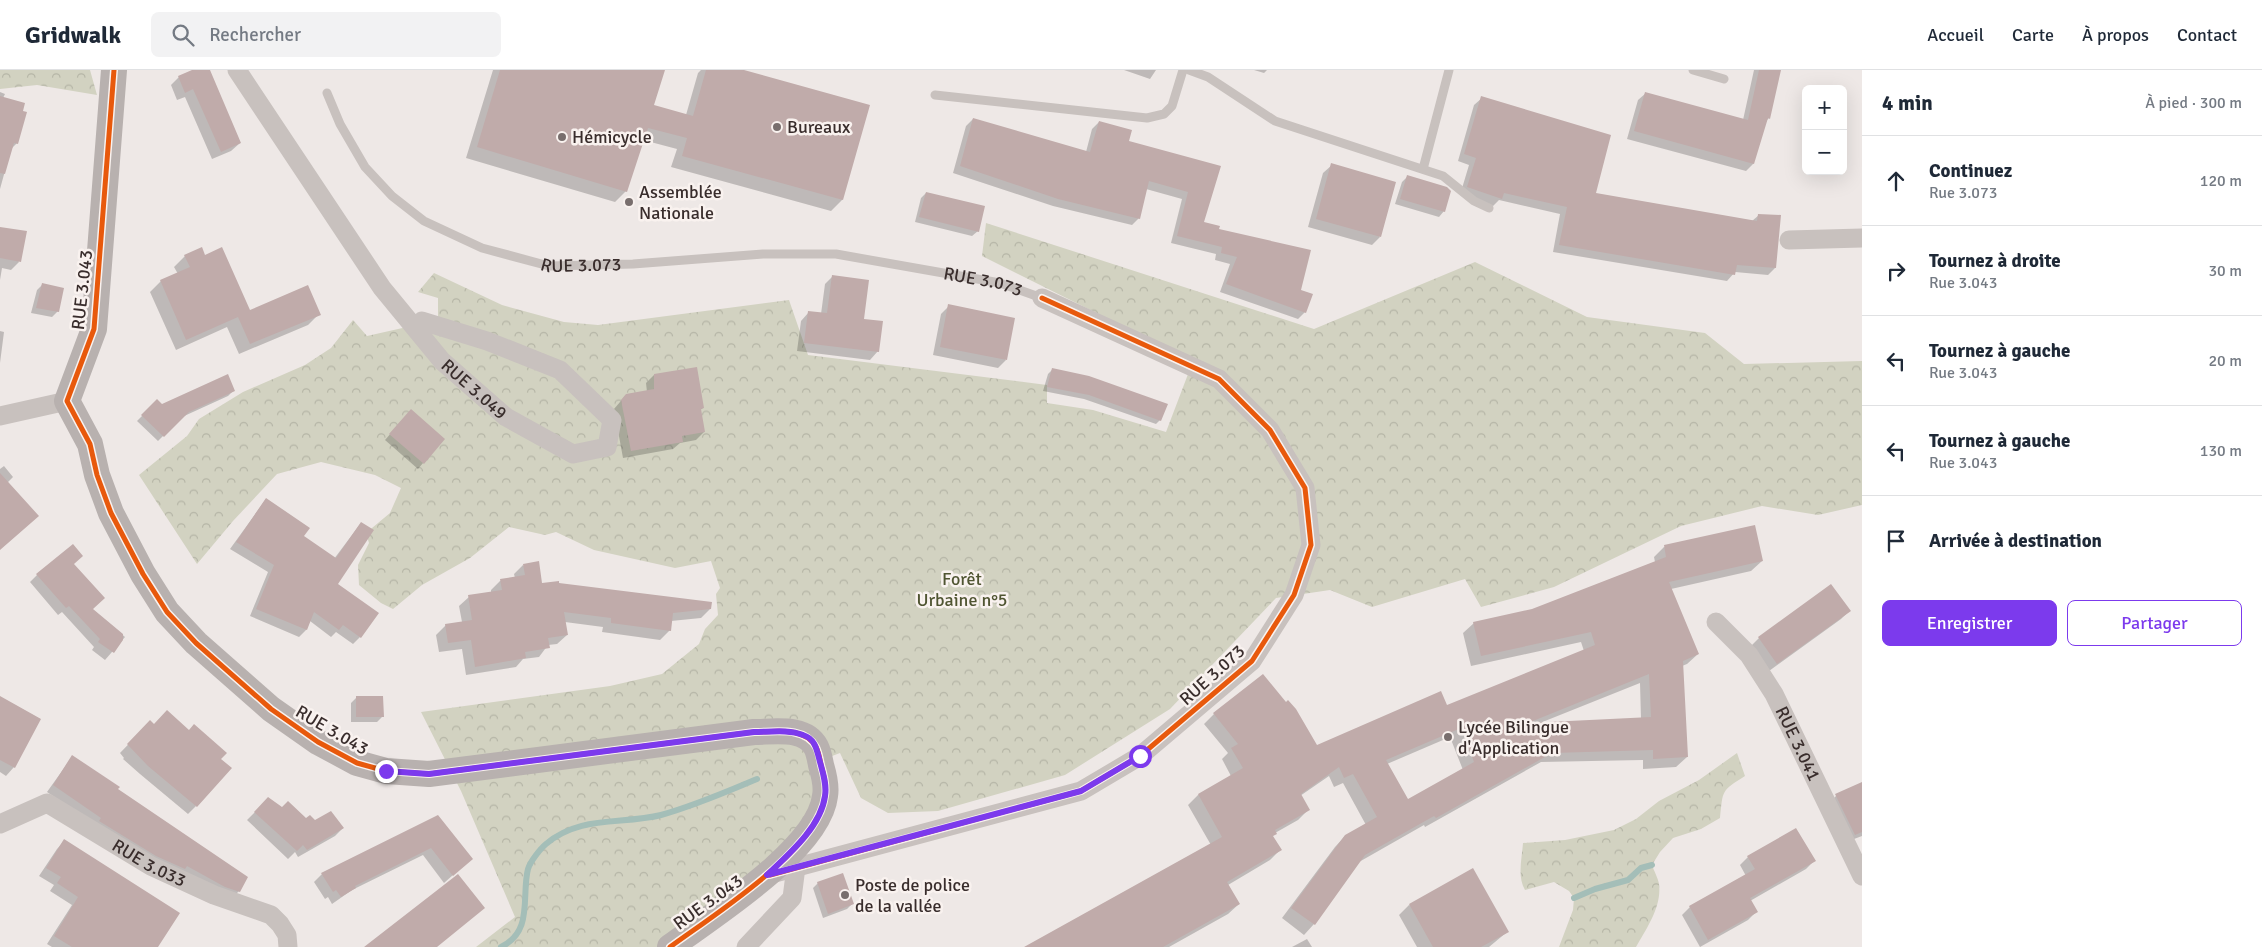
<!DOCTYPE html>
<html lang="fr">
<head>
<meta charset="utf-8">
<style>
  :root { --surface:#fff; --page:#f2f2f3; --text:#1f2937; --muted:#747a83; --line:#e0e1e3; --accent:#7c3aed }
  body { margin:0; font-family:Signika,sans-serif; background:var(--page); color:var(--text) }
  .controls { position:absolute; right:15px; top:15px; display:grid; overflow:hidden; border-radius:8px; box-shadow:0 5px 20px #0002 }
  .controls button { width:45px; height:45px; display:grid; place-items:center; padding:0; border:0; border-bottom:1px solid var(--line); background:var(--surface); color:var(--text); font:25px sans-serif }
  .stop { position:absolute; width:15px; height:15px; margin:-11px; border:4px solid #7c3aed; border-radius:50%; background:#fff }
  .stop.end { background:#7c3aed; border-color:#fff; box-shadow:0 1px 5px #0008 }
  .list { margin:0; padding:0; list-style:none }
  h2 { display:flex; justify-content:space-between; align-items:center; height:65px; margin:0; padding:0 20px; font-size:21px }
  h2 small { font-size:16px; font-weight:400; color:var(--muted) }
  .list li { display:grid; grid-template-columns:32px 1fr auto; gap:15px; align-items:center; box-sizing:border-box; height:90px; padding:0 20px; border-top:1px solid var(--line) }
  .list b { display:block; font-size:19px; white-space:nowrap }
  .list p { margin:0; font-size:16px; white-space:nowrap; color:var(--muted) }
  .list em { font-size:16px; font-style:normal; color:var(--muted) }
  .actions { display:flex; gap:10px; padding:15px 20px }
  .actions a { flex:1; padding:11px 0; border:1px solid var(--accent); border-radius:8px; text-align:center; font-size:18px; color:var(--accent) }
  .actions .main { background:var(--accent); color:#fff }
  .icon { flex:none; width:28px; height:28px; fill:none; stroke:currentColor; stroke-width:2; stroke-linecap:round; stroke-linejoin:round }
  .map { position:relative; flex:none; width:1862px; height:877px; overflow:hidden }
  header { display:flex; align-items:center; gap:30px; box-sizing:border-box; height:70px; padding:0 25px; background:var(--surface); border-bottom:1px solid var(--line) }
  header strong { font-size:24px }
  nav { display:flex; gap:28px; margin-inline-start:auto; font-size:18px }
  .search { width:350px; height:45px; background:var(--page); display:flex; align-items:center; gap:12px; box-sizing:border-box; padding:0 18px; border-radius:8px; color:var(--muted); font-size:19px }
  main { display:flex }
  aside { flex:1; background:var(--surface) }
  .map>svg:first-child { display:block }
</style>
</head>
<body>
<header>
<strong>Gridwalk</strong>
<div class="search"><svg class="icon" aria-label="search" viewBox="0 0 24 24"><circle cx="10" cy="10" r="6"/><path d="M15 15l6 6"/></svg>Rechercher</div>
<nav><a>Accueil</a><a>Carte</a><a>À propos</a><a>Contact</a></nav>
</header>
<main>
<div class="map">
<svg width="1862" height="877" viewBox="0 0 1862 877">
  <defs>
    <pattern id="forest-crowns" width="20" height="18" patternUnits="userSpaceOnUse" patternTransform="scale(1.25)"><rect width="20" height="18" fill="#d2d2c1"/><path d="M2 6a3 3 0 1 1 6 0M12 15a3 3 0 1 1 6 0" fill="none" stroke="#b5b5a6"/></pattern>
  </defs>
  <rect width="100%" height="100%" fill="#eee8e6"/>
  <!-- forest -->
  <path fill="url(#forest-crowns)" d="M0,0h90l7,25 -60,-10 -37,4z
    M986,153l328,106 161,-67 112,55 118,16 39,31 118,-3v144l-44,10 -56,-9 -81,20 -127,61 -73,20 -16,-28 -93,28 -42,-17 -54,8 -106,111 -105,66 -127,36 -50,2 -27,-15 -21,-45 -21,8 -9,64 -139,122h-195l39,-30 -54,-126 -40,-79 189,-26 52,-12 37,-30 6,-15 13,-14 -2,-21 4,-6 -9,-27 -36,7 -81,-18 -38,-18 -11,3 -36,-8 -39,31 -48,27 -29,24 -12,-6 -22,-18 -1,-20 11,-22 -3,-10 24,-20 11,-25 -26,-13 -54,-13 -44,12 -44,47 -36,43 -58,-89 48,-39 12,-17 44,-27 62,-27 26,-17 22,-28 14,16 71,-16v-22l-20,-6 16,-19 68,32 62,17 34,3 191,-25 19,55 239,30v18l46,7 73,22 27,-71 -211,-105z
    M1737,683l8,23c-24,15 -22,14 -25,42l-19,11 -28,9 -13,14 -8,13c2,6 6,13 7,19 3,23 -13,45 -23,63h-77l14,-37 1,-12 -5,-7 -15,-9 -29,8c-8,-13 -3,-32 -2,-47l42,-3 49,-10 22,-11 23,-18 40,-21z"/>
  <!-- shadow -->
  <path fill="#0003" fill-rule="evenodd" d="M195,0h13l32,73 -9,8 -19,8 -27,-62 -8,3 -6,-15 8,-8z
    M493,0h171l-11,36 33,9 12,-42 3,-3h38l130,36 -27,94 -11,11 -160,-44 6,-18 -34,-9 -17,51 -11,11 -149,-44z
    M1124,0h32l-6,9z
    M1254,0h13l-3,3z
    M1754,0h26l-11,48 -4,4 -12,42 -7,7 -119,-32 11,-39 8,-7 97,27z
    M0,22l5,2 -2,4 14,45 -6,6 -11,40z
    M1482,28l112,96 158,27 7,-6 16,53 -7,7 -33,-3 -8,9 -174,-29 7,-38 -61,-14 -6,6 -33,-11 9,-30 -11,-4 16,-56z
    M973,49l113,33 6,-23 7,-7 29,20 91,25 -16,56 14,7 83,61 5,21 -7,7 -78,-27 10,-28 -15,-4 1,-6 -45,-11 11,-44 -36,-10 -7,29 -7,7 -79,-19 -100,-33 13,-47z
    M1332,95l48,72 -8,8 -64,-18 15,-54z
    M1407,107l37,34 -5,6 -44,-13 7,-22z
    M926,123l52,38 -6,5 -57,-14 6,-24z
    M0,158l19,34 -8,8 -9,-2 -2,12z
    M185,186h19l45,56 70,2 -11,11 -69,29 -12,-27 -51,23 -26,-58 11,-11 17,-7 -4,-7z
    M833,206l29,44 16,31 -8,9 -73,-9 4,-30 8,-9 12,2 4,-30z
    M43,214l15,27 -6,6 -21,-4 6,-23z
    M949,236l57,54 -8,8 -65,-13 8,-41z
    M0,261l4,1 -4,31z
    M1052,300l108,50 -4,4 -72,-25 -41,-8 5,-17z
    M654,305l49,33 -3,2 4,22 -8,8 -16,3 -7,6 -50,9 -9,-49 12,-14 21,-3 -1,-9z
    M234,320l-6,6 -46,21 -24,24 -21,-20 20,-20 5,4z
    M406,346l37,23 -25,30 -33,-29z
    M4,396l9,11 -6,6 -7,64v-78z
    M266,429l36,38 32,22 27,-36 -25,61 24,53 -7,7 -17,-12 -5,5 -21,-16 -4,9 -7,7 -49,-21 18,-44 -38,-23z
    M1664,477l98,14 -11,10 -80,18 27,65 -11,10 -5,2 5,91 -11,10 -33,2v-9l-102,2 -116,65 -1,-2 -65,37 -45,62 -10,11 -22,-17 53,-71 10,-11 21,-11 -23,-42 -9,4 -5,-11 -29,20 8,14 -10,10 -23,13 -3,4 8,13 -10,10 -42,25 11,19 -11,10 -59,33h-141l183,-102 -23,-40 10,-10 33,-19 -9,-17 6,-6 -24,-29 10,-10 103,32 130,-40 137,-55 -3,-9 -110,24 -8,-33 11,-10 58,-13 123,-48 -1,-5zM1640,613l1,36 -101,4zM1450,667l13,33 -55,31 -21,-37z
    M73,494l19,45 33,28 -20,23 -13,-10 2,-3 -32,-35 -4,3 -28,-33 7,-7z
    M523,495l18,19h17l152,25 -9,9 -30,3 -1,9 -10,10 -58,-8 1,-5 -38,-5 2,13 -10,9 -9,1 -9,12 -16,2 -7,8 -50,8 -4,-26 -23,3 -3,-17 10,-10 16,-3 -3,-16 10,-9 22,-4v-3l9,-9 15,-3 -1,-4z
    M1831,516l18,25 -8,8 -72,52 -18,-25 8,-8z
    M0,627l40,22 -26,48 -8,9 -6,-4z
    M356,628l26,19 -5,5h-26v-19z
    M150,652l46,84 -8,8 -48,-40 -17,-15 1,-1 -4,-5z
    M72,687l44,33 123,101 -7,7 -14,-5 -122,-68 -49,-33z
    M1862,714v52l-16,6 -18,-38 8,-8z
    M260,737l23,2 23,11 37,8 -8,8 -37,21 -3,-5 -7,7 -41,-39z
    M438,746l33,43 -27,24 -21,-28 -71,35 -20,14 -4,-7 -3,2 -11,-17 8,-8z
    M64,771l93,106h-105l-5,-3 25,-39 -22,-14 4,-6 -15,-9 18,-27z
    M1748,787l66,4 -8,8 -56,32 6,11 -8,8 -48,27 -18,-32 8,-8 56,-31 -6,-11z
    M818,813l34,21 -5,5 -24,9 -10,-30z
    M1409,835l98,27 -18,15h-72l-18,-32z
    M1307,869l5,8h-20z"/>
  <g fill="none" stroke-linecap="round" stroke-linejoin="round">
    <!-- stream -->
    <path stroke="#a4beb8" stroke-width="6" d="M1574,828l21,-9 33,-9 13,-12 11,-3
      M501,877c33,-16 20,-51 27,-78 2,-7 12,-20 18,-25 34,-29 75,-19 115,-29 33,-9 65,-23 96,-36"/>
  </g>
  <!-- building -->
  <path fill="#c0abaa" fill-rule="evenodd" d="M192,0h18l31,73 -20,9 -28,-63 -8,4 -7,-17z
    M500,0h165l-11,35 39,11 13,-46h38l126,35 -27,95 -161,-44 5,-18 -39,-10 -21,64 -150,-45z
    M1759,0h22l-11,49 -2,-1 -14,46 -120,-33 11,-39 103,28z
    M0,26l25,7 -2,8 4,1 -9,32 -4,-1 -9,31 -5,-1z
    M1481,26l130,39 -15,58 161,28 1,-7 23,1 -5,53 -39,-3 -2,10 -176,-30 8,-38 -63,-14 -2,6 -35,-12 9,-29 -12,-4z
    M973,48l117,34 9,-31 33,9 -3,11 92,25 -17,56 16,4 -1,3 92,21 -10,40 12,4 -7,19 -80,-29 11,-27 -16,-4 1,-6 -45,-11 11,-44 -39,-11 -9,38 -82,-20 -98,-33z
    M1331,93l65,19 -15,55 -65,-18z
    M1407,105l40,12 4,4 -6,21 -45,-13z
    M926,122l59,14 -6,26 -60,-15z
    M0,157l27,4 -6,31 -21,-4z
    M202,177l3,8 17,-8 28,63 58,-25 13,30 -71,29 -12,-27 -52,23 -26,-60 30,-13 -6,-12z
    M832,205l37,5 -5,39 19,2 -4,31 -75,-9 4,-32 19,2z
    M42,213l22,5 -5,24 -23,-4z
    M948,234l67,14 -8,42 -67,-13z
    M697,297l7,41 -3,1 4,23 -23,4 1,6 -52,9 -10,-51 5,-6 28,-5v-15z
    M1052,298l37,8 79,28 -7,17 -72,-26 -42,-8z
    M228,304l7,17 -46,21 -25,25 -23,-22 16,-16 5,5z
    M411,339l34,30 -21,25 -35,-30z
    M0,403l39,43 -39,34z
    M266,428l44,30 -6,8 32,22 25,-36 13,8 -36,54 41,29 -18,25 -18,-13 -4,5 -25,-18 -7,18 -51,-21 18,-44 -38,-23z
    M1755,455l8,36 -94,21 30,72 -16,7 5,96 -35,2v-9l-101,3 -116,65 -2,-2 -69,39 -50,70 -24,-17 54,-73 32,-18 -24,-43 -9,4 -5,-11 -38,27 9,16 -35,20 2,4 -4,2 9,14 -55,32 13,22 -77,43h-139l198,-110 -24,-43 45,-26 -12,-20 7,-4 -25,-31 50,-39 23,28 2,-2 8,9 21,36 124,-54 6,14 148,-60 -4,-13 -110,24 -8,-34 59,-13 134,-52 -2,-12zM1649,604l2,43 -123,6zM1461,658l13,34 -66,37 -22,-39z
    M73,474l10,12 -9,8 31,34 -12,11 30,25v6l-9,13 -16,-11 2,-3 -31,-33 -3,2 -30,-34z
    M539,491l3,22 17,-2v2l153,19 -1,7 -38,4 -2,18 -60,-8v-5l-47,-6 4,23 -20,3 2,10 -25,4 1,6 -51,9 -4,-27 -23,3 -3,-19 27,-4 -4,-25 34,-5 -2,-11 25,-4 -2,-11z
    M1831,514l20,27 -74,53 -19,-27z
    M0,626l41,23 -26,49 -15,-8z
    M356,626h27l1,21h-28z
    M167,640l22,20 5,-6 33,29 -6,6 11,9 -35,39 -49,-41 -21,-22 23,-24 4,4z
    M72,685l48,32 -2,2 130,88 -8,15 -15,-5 -38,-21 -2,3 -29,-13 -57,-35 2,-3 -48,-33z
    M1862,712v50l-7,3 -20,-41z
    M268,727l14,10 6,-6 18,17 4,-3 5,5 16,-9 13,17 -37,22 -4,-5 -6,6 -43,-39z
    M438,745l35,44 -20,17 -22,-28 -76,38 1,2 -15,9 -5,-7 -3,2 -12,-19z
    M1796,758l20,33 -66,37 8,14 -50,28 -19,-34 66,-37 -8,-13z
    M64,769l116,74 -22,34h-86l-18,-11 24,-39 -21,-14 4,-6 -15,-9z
    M1473,798l36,64 -28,15h-48l-24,-43z
    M843,803l11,31 -26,10 -11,-32z
    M458,804l27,34 -48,39h-73z"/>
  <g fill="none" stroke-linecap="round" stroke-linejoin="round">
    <!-- lane -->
    <g stroke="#c8c1be" stroke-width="9">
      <path d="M1189,0l19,7 67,44 168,55 31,25 15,7"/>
      <path d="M1693,0l31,9"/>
      <path id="s1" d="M327,23l13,31 25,43 27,29 32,25 58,27 67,18 84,-2 130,-10h73l164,29 42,15"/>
      <path d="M935,25l212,23 17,-4 8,-8 11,-36"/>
      <path d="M1423,99l26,-99"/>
    </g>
    <!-- street -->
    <g stroke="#c8c1be" stroke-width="19">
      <path id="s2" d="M237,0l145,218 60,73 64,56 67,37 34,-7 5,-27 -52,-50 -73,-29 -65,-20"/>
      <path d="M1789,170l73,-2"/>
      <path d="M0,346l67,-15"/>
      <path id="s3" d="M1716,552l33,33 25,39 88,182"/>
      <path id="s4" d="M0,754l47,-21 104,63 63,29 57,20 9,9 7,11 1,12"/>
      <path d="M771,804l310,-83 59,-35 112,-95 42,-66 17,-50 -6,-57 -35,-58 -51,-51 -177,-81"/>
      <path d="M746,877l46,-49 4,-31"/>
    </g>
    <!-- secondary -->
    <path stroke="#b8b1af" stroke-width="26" d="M114,0l-20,259 -27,72 23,43 7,31 14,38 32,61 24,38 29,31 75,66 47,33 39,21 29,8 43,3 325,-42c20,0 51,-6 62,15 3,6 4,13 5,18 3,10 6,21 4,31 -6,53 -113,120 -155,151"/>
    <!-- cycleway casing -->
    <g stroke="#f9f2ef" stroke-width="8">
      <path id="cycleway" d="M114,0l-20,259 -27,72 23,43 7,31 14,38 32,61 24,38 29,31 75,66 47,33 39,21 29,8 43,3 325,-42c20,0 51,-6 62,15 3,6 4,13 5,18 3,10 6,21 4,31 -6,53 -113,120 -155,151
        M770,805l311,-84 59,-35 112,-95 42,-66 17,-50 -6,-57 -35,-58 -51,-51 -177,-81"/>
    </g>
    <!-- cycleway -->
    <use href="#cycleway" stroke="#e8590c" stroke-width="5"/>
  </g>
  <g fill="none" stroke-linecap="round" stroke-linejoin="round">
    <!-- route -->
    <path stroke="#7c3aed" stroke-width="6" d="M386,701l43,3 325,-42c15,0 35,-3 49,3 13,4 14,16 17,27 3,11 7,23 5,34 -4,31 -37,59 -58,79l314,-84 59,-35"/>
  </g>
  <!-- markers -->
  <g fill="#786e6d" stroke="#f9f2ef" stroke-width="2">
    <circle cx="777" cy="57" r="5"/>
    <circle cx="562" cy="67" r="5"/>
    <circle cx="629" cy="132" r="5"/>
    <circle cx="1448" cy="667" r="5"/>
    <circle cx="845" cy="825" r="5"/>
  </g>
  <g text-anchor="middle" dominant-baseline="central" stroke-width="5" stroke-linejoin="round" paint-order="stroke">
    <!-- poi labels -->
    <g font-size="18" fill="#392d2c" stroke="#f9f2ef" text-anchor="start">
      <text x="787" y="57">Bureaux</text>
      <text x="572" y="67">Hémicycle</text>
      <text x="639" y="122">Assemblée<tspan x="639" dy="21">Nationale</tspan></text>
      <text x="1458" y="657">Lycée Bilingue<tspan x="1458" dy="21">d'Application</tspan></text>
      <text x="855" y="815">Poste de police<tspan x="855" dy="21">de la vallée</tspan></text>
    </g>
    <!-- street labels -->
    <g font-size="18" fill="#392d2c" stroke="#f9f2ef">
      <text stroke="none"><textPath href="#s1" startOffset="329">RUE 3.073</textPath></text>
      <text stroke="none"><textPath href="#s1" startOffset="734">RUE 3.073</textPath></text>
      <text transform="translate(82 220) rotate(-84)">RUE 3.043</text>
      <text stroke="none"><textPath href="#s2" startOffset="399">RUE 3.049</textPath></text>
      <text transform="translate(1212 605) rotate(-42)">RUE 3.073</text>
      <text transform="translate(332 660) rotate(30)">RUE 3.043</text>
      <text stroke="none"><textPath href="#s3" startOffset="148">RUE 3.041</textPath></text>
      <text stroke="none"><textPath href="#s4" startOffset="170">RUE 3.033</textPath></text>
      <text transform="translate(708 832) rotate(-36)">RUE 3.043</text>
    </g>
    <!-- park labels -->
    <g font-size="18" fill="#505532" stroke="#f9f2ef">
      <text x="962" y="509">Forêt<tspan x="962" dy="21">Urbaine n°5</tspan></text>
    </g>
  </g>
</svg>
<div class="controls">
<button>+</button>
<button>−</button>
</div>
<div class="stop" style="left:1140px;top:686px"></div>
<div class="stop end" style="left:386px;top:701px"></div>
</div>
<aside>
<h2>4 min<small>À pied · 300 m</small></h2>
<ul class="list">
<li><svg class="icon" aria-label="ahead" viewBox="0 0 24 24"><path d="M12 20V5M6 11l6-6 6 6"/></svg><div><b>Continuez</b><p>Rue 3.073</p></div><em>120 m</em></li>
<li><svg class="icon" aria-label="right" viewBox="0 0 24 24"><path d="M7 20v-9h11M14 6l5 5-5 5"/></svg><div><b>Tournez à droite</b><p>Rue 3.043</p></div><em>30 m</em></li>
<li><svg class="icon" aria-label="left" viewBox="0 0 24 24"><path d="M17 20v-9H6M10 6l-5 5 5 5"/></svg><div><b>Tournez à gauche</b><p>Rue 3.043</p></div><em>20 m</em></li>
<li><svg class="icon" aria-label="left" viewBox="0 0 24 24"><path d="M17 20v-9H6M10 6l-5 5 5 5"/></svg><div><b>Tournez à gauche</b><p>Rue 3.043</p></div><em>130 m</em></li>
<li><svg class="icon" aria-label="arrive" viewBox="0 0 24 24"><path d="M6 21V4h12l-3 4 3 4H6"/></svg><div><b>Arrivée à destination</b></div></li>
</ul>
<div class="actions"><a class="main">Enregistrer</a><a>Partager</a></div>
</aside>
</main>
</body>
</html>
